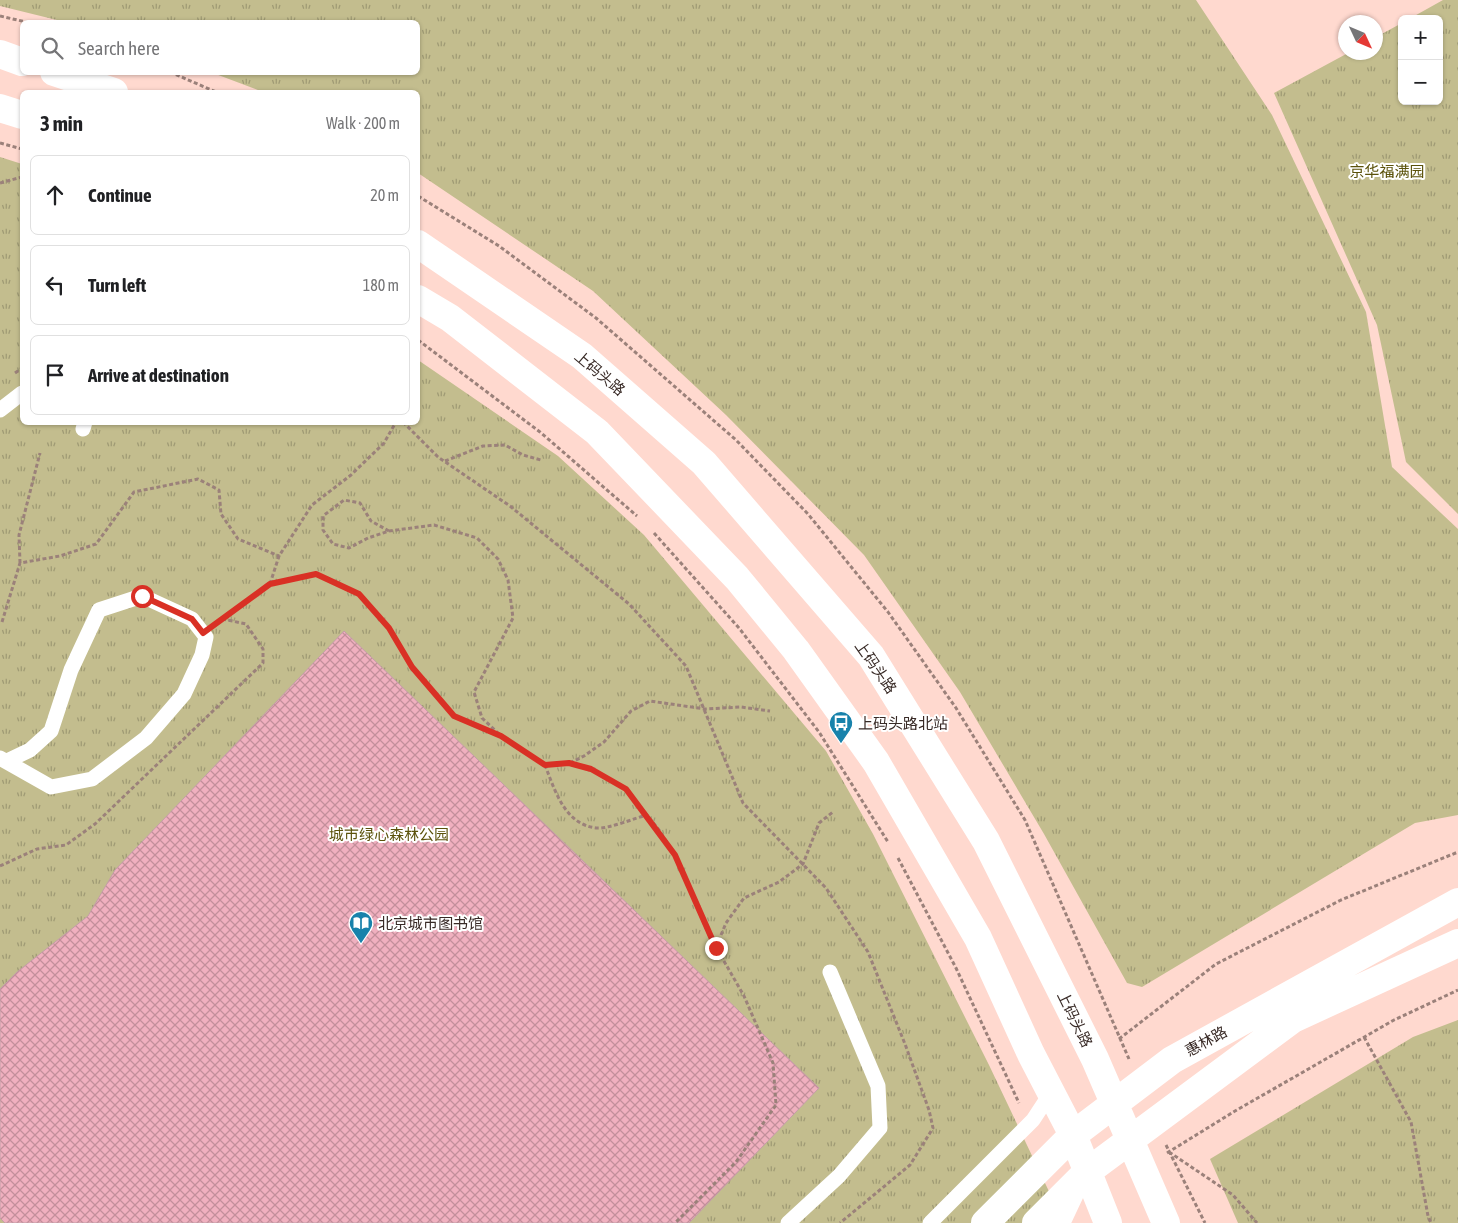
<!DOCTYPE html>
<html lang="en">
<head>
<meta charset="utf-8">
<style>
  :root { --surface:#fff; --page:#f2f2f2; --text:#202124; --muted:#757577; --line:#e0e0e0 }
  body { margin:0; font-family:"Asap Condensed","Noto Sans SC",sans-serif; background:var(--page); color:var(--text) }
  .controls { position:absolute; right:15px; top:15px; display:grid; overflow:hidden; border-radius:8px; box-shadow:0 1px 4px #0004 }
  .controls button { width:45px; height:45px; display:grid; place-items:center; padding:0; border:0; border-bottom:1px solid var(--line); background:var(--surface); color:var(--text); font:25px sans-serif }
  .compass { position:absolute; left:1338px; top:15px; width:45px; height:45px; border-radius:50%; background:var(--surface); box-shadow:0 1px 4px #0004; rotate:134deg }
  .stop { position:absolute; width:15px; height:15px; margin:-11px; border:4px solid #d93025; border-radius:50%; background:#fff }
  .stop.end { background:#d93025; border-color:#fff; box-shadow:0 1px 5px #0008 }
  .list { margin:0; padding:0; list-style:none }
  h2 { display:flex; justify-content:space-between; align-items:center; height:65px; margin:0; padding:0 20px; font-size:21px }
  h2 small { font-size:16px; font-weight:400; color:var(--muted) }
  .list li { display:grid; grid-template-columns:32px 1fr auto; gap:15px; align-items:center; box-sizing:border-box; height:80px; margin:0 10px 10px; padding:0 10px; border:1px solid var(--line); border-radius:8px }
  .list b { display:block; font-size:19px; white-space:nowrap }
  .list em { font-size:16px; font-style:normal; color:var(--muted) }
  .icon { flex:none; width:28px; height:28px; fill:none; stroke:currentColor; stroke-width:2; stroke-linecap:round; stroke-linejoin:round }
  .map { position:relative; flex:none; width:1458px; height:1223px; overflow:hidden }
  .search { position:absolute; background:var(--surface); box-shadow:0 1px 4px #0004; left:20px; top:20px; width:400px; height:55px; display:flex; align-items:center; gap:12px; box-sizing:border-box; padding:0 18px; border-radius:8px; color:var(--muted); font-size:19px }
  .panel { position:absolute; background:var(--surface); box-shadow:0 1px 4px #0004; left:20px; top:90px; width:400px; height:335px; border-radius:8px }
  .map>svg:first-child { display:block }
</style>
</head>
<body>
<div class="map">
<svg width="1458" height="1223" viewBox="0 0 1458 1223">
  <defs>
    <pattern id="park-tufts" width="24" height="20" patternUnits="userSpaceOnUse" patternTransform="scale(1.25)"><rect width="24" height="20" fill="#c3bd8e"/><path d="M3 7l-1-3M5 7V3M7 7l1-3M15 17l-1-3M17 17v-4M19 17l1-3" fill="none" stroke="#9f9a74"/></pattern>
    <pattern id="building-cross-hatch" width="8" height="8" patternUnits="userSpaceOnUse" patternTransform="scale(1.25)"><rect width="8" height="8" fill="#f0b0bf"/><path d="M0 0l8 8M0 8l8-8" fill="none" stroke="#c38f9b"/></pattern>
  </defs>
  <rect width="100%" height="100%" fill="#ffd9cf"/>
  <!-- park -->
  <path fill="url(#park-tufts)" d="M0,0h1196l76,115 94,197 26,155 66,62v286l-43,8 -273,164 -15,-4 -83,-149 -84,-142 -96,-137 -138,-140 -133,-124 -175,-118v-81h-155l-50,-19 205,-1v-50h-353l-65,-16z
    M1443,0h15v514l-52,-52 -29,-137 -103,-232 74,-40 28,-1v-15l26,-14v78h37v-82h-30z
    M0,157l22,7v258h396v-62l140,96 86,79 182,216 47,83 116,231 75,158h-1064z
    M1458,1020v203h-220l-28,-64 203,-122z"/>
  <!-- building -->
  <path fill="url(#building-cross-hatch)" stroke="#c39fa7" d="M344,631l475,457 -130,135h-684l-5,-5v-229l17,-17 71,-56 27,-46z"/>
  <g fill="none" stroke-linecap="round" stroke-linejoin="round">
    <!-- path -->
    <path stroke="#9b817a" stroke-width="3" stroke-dasharray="4 2.5" stroke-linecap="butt" d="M0,16l26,6
      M170,72l46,20
      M0,143l22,6
      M0,183l22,-6
      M418,196l81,50 97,72 140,122 72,74 80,98 68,96 69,112 104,239
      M418,340l122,92 97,84
      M15,373l7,-5
      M403,422l35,35 72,49 119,98 57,62 57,137 83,85 42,64 37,92 24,66 4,18 -23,37 -70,58
      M445,461l38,-15 22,-1 18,10 18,5
      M389,531l-18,-10 -11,-18 -16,-3 -21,16v14l10,14 16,4 19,-10 21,-7 45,-6 43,13 21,21 10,21 5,38 -39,74 8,26 17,16
      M654,533l85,95 80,104 69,110
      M20,563l-1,-28 21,-82
      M270,584l9,-28 33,-51 39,-30 33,-32 12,-21
      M220,621l50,-37 46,-10 43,20 30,34 23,39 42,49 47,20 44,29 24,-2 22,6 35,20 33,41 16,25 34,80 35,61 29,67 3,42 -40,57 -61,61
      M2,622l18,-59 40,-7 36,-12 38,-52 64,-13 21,11 2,24 17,25 41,17
      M570,763l14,-7 20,-14 27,-31 19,-10 55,8 36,-2 29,4
      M545,765c10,26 20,60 52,63 12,1 38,-10 50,-13
      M898,858l58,110 63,135
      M0,866l37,-17 29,-4 29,-21 168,-161v-14l-17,-25 -23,-5
      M716,947l10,-24 18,-25 35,-16 24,-18 16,-41 14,-11
      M1364,1037l47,85 17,94 3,7
      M1119,1039l97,-75 125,-64 117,-48
      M1166,1145l39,78
      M1169,1152l64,43 24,28
      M1167,1153l68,-42 159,-91 64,-30"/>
    <!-- lane -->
    <path stroke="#fff" stroke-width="15" d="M0,410l22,-17
      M83,429l2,-7
      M0,758l51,29 41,-8 54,-41 38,-44 18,-39 4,-18 -14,-18 -50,-23 -43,14 -28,60 -20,61 -21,19 -23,11
      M788,1223l51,-47 41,-48 -2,-42 -48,-114
      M930,1223l103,-103 19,-29
      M1063,1223l15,-32"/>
    <!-- secondary -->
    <path stroke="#fff" stroke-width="28" d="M0,54l22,8
      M54,72l60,20
      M0,108l22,7
      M418,244l164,112 122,107 167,193 115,185 109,218 71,164
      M418,299l32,19 147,114 140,146 59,72 80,112 102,176 53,116 42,81 35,88
      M985,1223l88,-88 99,-75 286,-158
      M1036,1223l51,-51 206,-153 165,-76"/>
  </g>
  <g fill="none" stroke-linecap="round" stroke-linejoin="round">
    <!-- route -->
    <path stroke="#d93025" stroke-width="6" d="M142,596l50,23 11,14 67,-49 46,-10 43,20 30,34 23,39 42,49 47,20 44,29 24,-2 22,6 35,20 49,66 41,93"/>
  </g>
  <!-- icons -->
  <defs>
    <g id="bus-pin" transform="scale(1.25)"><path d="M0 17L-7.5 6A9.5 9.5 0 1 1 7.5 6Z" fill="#1882ab" stroke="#fff"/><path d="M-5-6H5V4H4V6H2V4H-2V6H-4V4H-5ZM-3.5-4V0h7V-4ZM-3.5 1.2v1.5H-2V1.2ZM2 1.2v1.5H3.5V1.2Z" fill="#fff"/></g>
    <g id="library-pin" transform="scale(1.25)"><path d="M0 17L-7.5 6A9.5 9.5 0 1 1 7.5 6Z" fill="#1882ab" stroke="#fff"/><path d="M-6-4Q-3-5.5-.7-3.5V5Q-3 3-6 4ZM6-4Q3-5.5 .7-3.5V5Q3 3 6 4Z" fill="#fff"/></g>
  </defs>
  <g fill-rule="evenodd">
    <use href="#bus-pin" x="841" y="723"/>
    <use href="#library-pin" x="361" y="923"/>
  </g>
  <g text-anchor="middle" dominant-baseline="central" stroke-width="4" stroke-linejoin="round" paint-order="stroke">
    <!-- park labels -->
    <g font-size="15" fill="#5b520b" stroke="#fff">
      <text x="1387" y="171">京华福满园</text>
      <text x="389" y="834">城市绿心森林公园</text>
    </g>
    <!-- street labels -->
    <g font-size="15" fill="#382a26" stroke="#fff">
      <text transform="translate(600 373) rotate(40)">上码头路</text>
      <text transform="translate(876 667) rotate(55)">上码头路</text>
      <text transform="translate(1075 1019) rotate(64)">上码头路</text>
      <text transform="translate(1206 1041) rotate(-29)">惠林路</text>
    </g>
    <!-- poi labels -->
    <g font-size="15" fill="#382a26" stroke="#fff" text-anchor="start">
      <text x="858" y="723">上码头路北站</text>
      <text x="378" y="923">北京城市图书馆</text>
    </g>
  </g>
</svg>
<div class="controls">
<button>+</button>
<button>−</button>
</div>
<svg class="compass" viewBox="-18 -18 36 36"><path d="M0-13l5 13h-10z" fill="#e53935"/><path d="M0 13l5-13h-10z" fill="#757577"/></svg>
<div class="stop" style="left:142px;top:596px"></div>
<div class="stop end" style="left:716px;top:948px"></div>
<div class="search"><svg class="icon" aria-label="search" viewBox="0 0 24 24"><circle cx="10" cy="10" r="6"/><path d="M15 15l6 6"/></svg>Search here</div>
<section class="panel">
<h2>3 min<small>Walk · 200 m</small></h2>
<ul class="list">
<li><svg class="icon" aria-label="ahead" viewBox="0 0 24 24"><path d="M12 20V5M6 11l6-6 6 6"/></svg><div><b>Continue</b></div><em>20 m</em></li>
<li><svg class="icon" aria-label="left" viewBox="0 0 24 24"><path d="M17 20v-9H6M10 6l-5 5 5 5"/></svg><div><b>Turn left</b></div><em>180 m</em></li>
<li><svg class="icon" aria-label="arrive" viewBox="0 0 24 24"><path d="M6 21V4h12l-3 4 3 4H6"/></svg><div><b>Arrive at destination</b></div></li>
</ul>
</section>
</div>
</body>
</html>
